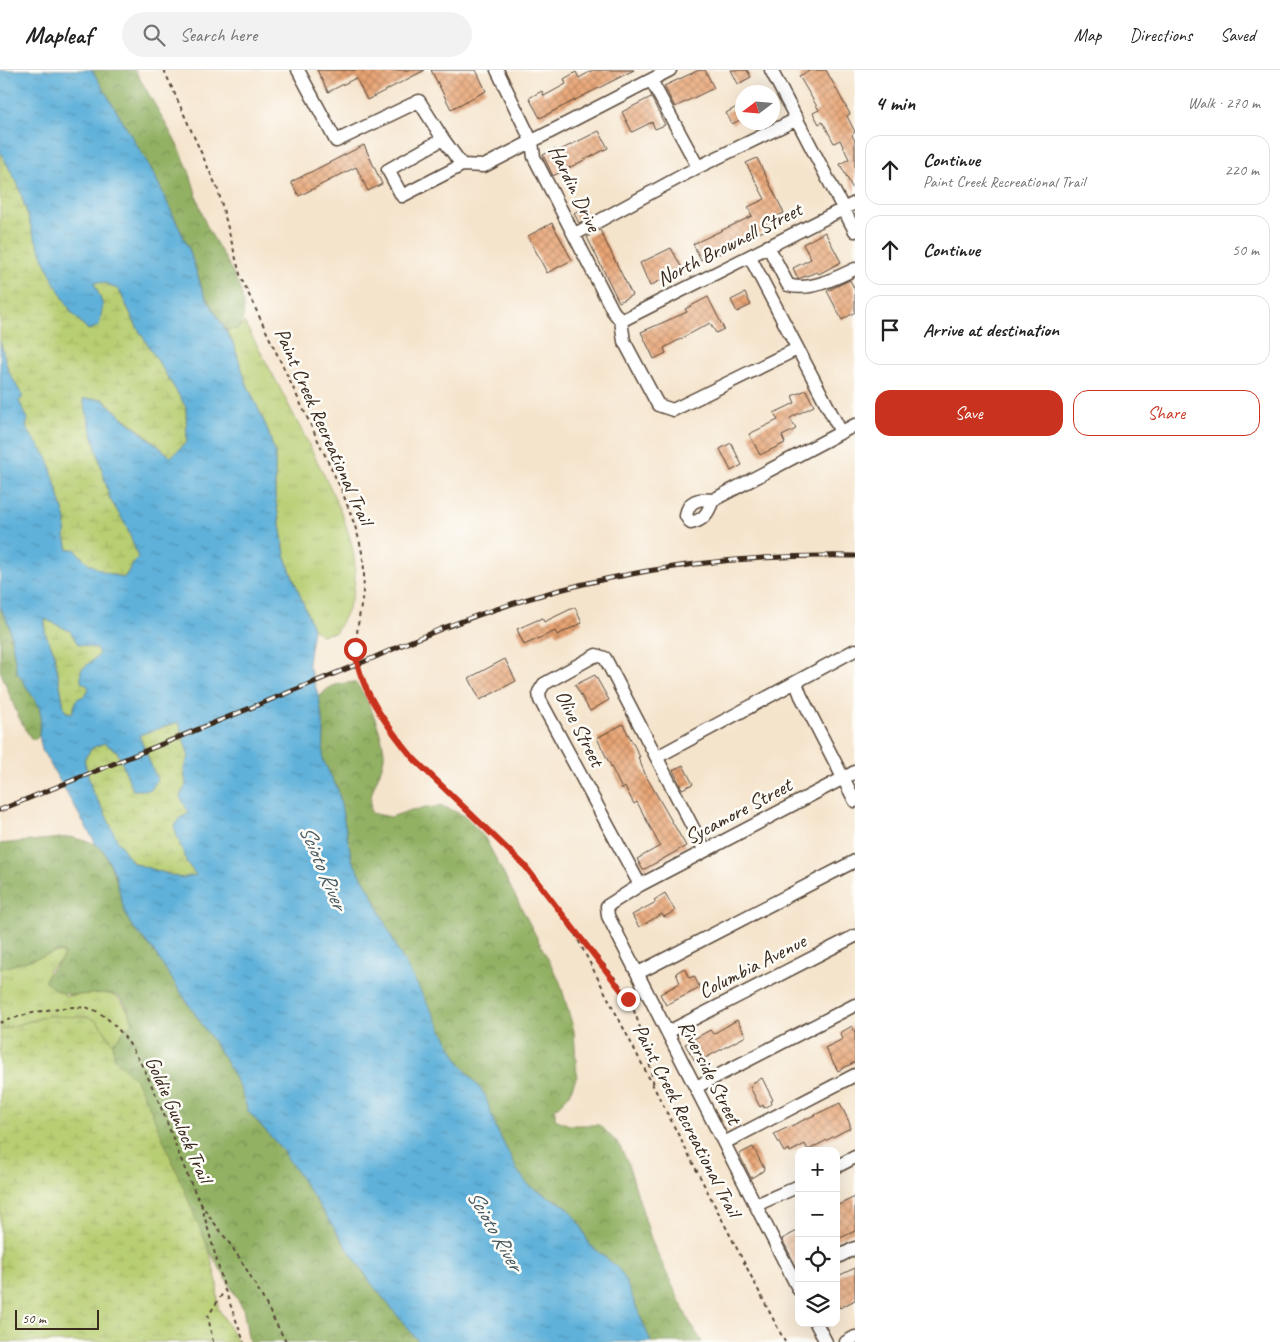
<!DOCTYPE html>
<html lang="en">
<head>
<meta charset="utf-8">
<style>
  :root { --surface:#fff; --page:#f2f2f2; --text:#222; --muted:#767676; --line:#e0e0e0; --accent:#c8321e }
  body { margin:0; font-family:Caveat,sans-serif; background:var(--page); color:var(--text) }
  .controls { position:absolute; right:15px; bottom:15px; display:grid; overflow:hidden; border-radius:10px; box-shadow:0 5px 20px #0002 }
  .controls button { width:45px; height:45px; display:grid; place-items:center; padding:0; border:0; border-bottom:1px solid var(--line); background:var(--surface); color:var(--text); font:25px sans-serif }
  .compass { position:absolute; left:735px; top:15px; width:45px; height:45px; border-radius:50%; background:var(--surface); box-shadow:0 5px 20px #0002; rotate:254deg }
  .scale { position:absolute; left:15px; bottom:12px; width:84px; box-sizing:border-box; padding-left:5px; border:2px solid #3b2a1e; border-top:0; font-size:14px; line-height:18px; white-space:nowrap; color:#3b2a1e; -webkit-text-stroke:4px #fdfcf7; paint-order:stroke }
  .stop { position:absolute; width:15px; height:15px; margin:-11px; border:4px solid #c8321e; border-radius:50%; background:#fff }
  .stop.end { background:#c8321e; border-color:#fff; box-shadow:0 1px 5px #0008 }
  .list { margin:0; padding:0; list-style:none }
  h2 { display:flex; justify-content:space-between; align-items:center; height:65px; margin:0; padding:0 20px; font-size:21px }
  h2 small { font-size:16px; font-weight:400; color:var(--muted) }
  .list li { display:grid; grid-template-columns:32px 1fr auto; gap:15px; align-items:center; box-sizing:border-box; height:70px; margin:0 10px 10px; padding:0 10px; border:1px solid var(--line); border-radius:15px }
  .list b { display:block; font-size:19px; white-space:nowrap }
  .list p { margin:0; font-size:16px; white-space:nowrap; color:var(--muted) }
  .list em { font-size:16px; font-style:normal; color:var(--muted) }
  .actions { display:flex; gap:10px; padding:15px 20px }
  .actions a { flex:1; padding:11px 0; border:1px solid var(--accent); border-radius:15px; text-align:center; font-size:18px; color:var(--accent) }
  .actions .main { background:var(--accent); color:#fff }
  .icon { flex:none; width:28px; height:28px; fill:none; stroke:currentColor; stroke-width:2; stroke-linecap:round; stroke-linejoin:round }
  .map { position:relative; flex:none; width:855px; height:1272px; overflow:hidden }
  header { display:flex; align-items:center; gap:30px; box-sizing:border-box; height:70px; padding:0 25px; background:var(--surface); border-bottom:1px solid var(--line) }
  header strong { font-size:24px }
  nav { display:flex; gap:28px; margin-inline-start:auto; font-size:18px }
  .search { width:350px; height:45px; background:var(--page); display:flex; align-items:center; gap:12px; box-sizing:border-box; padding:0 18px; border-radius:28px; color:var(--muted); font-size:19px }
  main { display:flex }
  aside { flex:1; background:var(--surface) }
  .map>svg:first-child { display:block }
</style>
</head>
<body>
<header>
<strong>Mapleaf</strong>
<div class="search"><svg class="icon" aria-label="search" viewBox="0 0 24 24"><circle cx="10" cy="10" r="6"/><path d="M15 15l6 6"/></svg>Search here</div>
<nav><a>Map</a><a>Directions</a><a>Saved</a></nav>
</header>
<main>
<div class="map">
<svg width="855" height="1272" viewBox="0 0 855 1272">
  <defs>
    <pattern id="grass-tufts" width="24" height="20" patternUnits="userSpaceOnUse" patternTransform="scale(1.25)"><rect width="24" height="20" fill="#b8ce72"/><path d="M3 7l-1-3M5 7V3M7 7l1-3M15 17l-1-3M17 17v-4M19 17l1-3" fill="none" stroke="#9fb162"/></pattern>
    <pattern id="forest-crowns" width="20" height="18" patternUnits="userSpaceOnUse" patternTransform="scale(1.25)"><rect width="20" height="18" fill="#92b164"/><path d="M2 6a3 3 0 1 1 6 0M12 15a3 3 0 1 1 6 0" fill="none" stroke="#789052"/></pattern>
    <pattern id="wetland-marsh" width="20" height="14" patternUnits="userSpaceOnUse" patternTransform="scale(1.25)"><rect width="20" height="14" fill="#b8ce72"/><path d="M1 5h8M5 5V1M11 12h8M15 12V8" fill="none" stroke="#9fb162"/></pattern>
    <pattern id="water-ripples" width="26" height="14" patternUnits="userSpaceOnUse" patternTransform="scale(1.25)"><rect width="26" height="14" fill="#5eb1da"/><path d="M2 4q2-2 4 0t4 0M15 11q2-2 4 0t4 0" fill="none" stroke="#4f90b0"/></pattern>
    <pattern id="building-cross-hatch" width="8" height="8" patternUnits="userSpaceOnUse" patternTransform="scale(1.25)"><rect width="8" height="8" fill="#e8a474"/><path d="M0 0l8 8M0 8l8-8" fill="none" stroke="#bd865f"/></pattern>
  </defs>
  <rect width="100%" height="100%" fill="#fdfcf7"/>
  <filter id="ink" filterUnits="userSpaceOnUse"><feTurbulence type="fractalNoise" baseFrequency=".02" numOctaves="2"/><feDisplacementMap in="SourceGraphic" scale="10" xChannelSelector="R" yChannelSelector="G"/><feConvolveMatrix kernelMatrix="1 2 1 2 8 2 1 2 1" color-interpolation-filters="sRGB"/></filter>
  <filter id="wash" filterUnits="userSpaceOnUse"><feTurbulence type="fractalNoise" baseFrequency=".0096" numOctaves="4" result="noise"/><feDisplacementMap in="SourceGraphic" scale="20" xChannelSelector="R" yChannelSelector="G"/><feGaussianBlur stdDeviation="1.12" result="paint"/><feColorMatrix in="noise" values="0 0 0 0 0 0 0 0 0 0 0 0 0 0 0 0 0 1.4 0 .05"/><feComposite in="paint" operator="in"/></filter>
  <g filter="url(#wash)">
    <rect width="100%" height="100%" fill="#f5e4cc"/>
    <!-- grass -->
    <path fill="url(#grass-tufts)" stroke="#7a7c48" d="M244,252c23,40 43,80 64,121 19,39 50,92 47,136 -1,21 -9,35 -19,53l-15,3 -8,-7 -27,-68 -11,-64v-43l-8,-25 -21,-46 -12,-37 -8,-15 12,-1z
      M54,881l10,3 -3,6 -13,10 17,26c36,-2 53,-13 68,26l-20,21 -15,-21 -51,-6 -47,14v-61z"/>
    <!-- forest -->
    <path fill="url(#forest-crowns)" stroke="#666e41" d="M92,0h43c16,29 34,57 48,87 10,20 14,44 22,65 12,28 54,77 33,107l-12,1 -23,-38 -14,-43 -35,-75z
      M0,537l9,18 8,47 22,34 2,10 -2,19 -3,4h-5l-13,-23 -18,-46z
      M354,612c12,8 32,60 30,75 -3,22 -16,29 -13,56l20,4 20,-7 31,-4 23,10 20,22 75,144 14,49 3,45 -8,19 -14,14v10l14,6h31l19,20 9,18 24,79 37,79 13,21h-51l-28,-67 -6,-8 -28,-23 -9,-20 -14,-18 -37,-20 -12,-16 -21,-42 -11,-33 -23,-29 -66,-119 -24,-53 -20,-34 -14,-70 -15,-30 1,-29 -5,-33c10,-14 19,-14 35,-16z
      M71,767l25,7 8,7 12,28 15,46 20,22 73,111 17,32 7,21 32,36 91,136 48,59h-170l-6,-34 -34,-58 -73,-170 -22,-22 -1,-15 20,-21c-3,-7 -5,-15 -10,-21 -16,-20 -53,9 -78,-20 4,-14 14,-15 19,-27l-4,-3 -60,18v-125z"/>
    <!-- wetland -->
    <path fill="url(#wetland-marsh)" stroke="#7a7c48" d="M0,82l18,32 15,49 21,48h39l12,2 14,7 18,37 49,80 1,35 -16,15c-22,-21 -47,-37 -68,-58h-20l27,100 17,28 11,30 -14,21c-20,-6 -37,-11 -49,-29l-7,1 -3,-14 1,-16 -18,-61 -22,-31 2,-9 -9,-18 4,-4 -15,-27 -8,-29z
      M45,549l25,12 8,13 19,5 2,6 -18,15 8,19 -5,7 -7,4 -5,13 -6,-1 -2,-5 -10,-55 -9,-19z
      M179,652l10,35 -5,11 5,45 -9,5 7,45 9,12 -15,3 -48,-15 -16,-23 -13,-29 -12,-20 -8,-32 8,-11 12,-5 13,8 16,39 24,-10 -18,-45z
      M47,946l42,1 9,5 15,21 1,15 22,22 14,28 59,142 8,32 1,26 20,34h-238v-312z"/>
    <!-- water -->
    <path fill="url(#water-ripples)" stroke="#4c6e7c" fill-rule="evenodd" d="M0,0h92l62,104 35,75 14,43 31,53 12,37 21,46 8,26v42l11,64 27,68 -5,35 11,35 5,33 -1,29 15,30 14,70 20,34 24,53 66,119 23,29 11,33 21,42 12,16 37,20 14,18 9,20 28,23 6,8 28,67h-232l-48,-59 -91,-136 -32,-36 -7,-21 -17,-32 -73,-111 -20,-22 -7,-15 -9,-36 -11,-23 -8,-7 -54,-94 -3,-15 2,-19 -2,-10 -22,-34 -8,-47 -9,-18v-266l8,29 15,27 -4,4 9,18 -2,9 22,31 18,61 -1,16 3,14 7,-1c12,17 29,24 49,29l14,-21 -11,-30 -17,-28 -27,-100h19c22,21 46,38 69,58l16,-15 -1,-35 -49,-80 -18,-37 -14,-7 -11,-1 9,23 -4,21 -11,4 -16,-17 -18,-31 -21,-49 -15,-49 -18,-32zM45,549l25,12 8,13 19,5 2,6 -18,15v12l6,3 2,4 -5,7 -7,3 -5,14 -6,-1 -2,-5 -10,-55 -9,-19zM179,652l10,35 -5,11 2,17 -6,12 9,16 -9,5 -6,9 13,36 9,12 -16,3 -47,-15 -16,-23 -13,-29 -12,-20 -8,-32 8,-11 12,-5 13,8 16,39h18l6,-10 -18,-45z"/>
    <g id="blocks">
      <!-- building -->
      <path fill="url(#building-cross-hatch)" d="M317,0h108l-58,30 -11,-22 -28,14z
        M431,0h45l10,21 -35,18z
        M593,0h41l-94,48 -11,-20 13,-7 2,5 22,-12 -2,-5 12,-7 3,6z
        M699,0h6l9,18 -39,19 -11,-21z
        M731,0h16l4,7 -13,7z
        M811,0h15l24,44 -3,2 8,16 -3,3 3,6v52l-15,-29 9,-5 -9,-19 -6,3 -9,-17 -3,-4 -3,2 -6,-11 6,-3 -20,-34z
        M651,27l14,28 -10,4 -3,-7 -20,10 -10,-20z
        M742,34v15l-10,5 -6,-11z
        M599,61l9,17 -55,28 -10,-21 12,-6 1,3z
        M364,75l18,39 -14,7 -12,-24 -57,29 -8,-14z
        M757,88l27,55 -19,9 3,7 -39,17 1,2 -13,7 -1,-2 -15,7 -8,-16 59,-28 -4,-9 17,-8 -19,-36z
        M584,137l5,10 -10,6 -5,-10z
        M552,153l20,37 -25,13 -19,-37z
        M600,160l32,65 -13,7 -32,-65z
        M825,162l16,30 -22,12 -2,-2 -19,7 -5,-11 18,-9 -8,-15z
        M671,178l11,20 -32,18 -10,-23z
        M850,210l5,10v22l-13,8 -15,-29z
        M745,223l6,12 -14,7 -6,-12z
        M708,227l16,32 -8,4 -6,-10 -46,25 2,5 -12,6 -13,-27 46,-20 -2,-3z
        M806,320l8,16 -24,12 6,11 -14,7 3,7 -25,12 -11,-21 29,-14 -4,-7 21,-10 -3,-7z
        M731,373l11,22 -11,6 -11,-22z
        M575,537l7,16 -25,12 -2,-4 -31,14 -7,-16 25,-11 2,4z
        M505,589l11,22 -36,19 -11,-22z
        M595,605l14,25 -19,11 -15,-26z
        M623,654l17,33h-2l8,19 40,70 -43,24 -6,-11 23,-13 -23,-44 -3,2 -9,-17 -3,2 -25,-51z
        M683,695l10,19 -11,5 -9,-19z
        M665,823l10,18 -11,6 -2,-3 -23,13 -7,-12 24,-13 -2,-2z
        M684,898l5,10 5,-2 6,12 -34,17 -6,-11 20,-11 -4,-10z
        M737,950l9,16 -50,27 -11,-19 25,-14 3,4z
        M852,956l3,6v30l-17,9 -13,-23 18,-9 -3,-6z
        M762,1008l11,22 -2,1 1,3 -8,4 -1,-3 -3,2 -10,-20 3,-1 -1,-3z
        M840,1033l10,21v4l-42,22 -3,-6 -15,8 -1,-3 -5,3 -10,-18z
        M753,1077l11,21 -1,3 -12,7 -12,-24z
        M855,1127v34l-19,9v-34z
        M799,1160v42l-17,-33z
        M855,1198v32l-15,8 -4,-7v-24z"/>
    </g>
  </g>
  <g filter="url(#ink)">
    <use href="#blocks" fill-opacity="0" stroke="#574638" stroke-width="1"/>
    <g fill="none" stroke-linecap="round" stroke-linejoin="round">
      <!-- minor casing -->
      <g stroke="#574638" stroke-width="15">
        <path id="minor" d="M298,0l38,71 83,-40 24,38
          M497,0l35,72 2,15 79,154 8,10
          M771,0l84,161
          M651,10l47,87
          M462,95l-19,-26 -55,31 14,26 60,-31 22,1 186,-96
          M575,164l123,-67 99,-48
          M768,176l20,39c21,7 48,-7 67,-16
          M750,187l91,175
          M621,251l234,-118
          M621,251l3,20 34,64 15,5 124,-61
          M713,430c-5,13 -9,20 -22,23l-5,-7c2,-16 13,-18 27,-16l142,-75
          M796,613l5,13 54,105
          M657,687l198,-107
          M640,815l-100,-185 -1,-8 5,-8 52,-29 9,3 100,193
          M638,903l217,-112
          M668,962l187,-96
          M696,1017l159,-82
          M724,1073l131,-68
          M836,1097l19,-10
          M756,1135l43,-19
          M836,1188l19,-10
          M799,1220l-191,-374 -1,-10 33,-21 215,-113
          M816,1253l10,19
          M846,1272l9,-5"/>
      </g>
      <!-- path -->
      <path stroke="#574638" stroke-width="2" stroke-dasharray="4 4" stroke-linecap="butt" d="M164,0l54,120 23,88 101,213c10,27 22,54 22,83 0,39 -16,65 -1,104 31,80 105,127 161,188 19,20 34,43 50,66l211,410
        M576,864c18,21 43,44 55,70 11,24 18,56 23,82
        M0,953c19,-8 77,-23 96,-12 52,28 75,137 103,189 10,18 24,33 35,50 20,29 35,61 52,92
        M201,1134l24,86 19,52
        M213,1272l-5,-26 17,-26"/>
      <!-- minor -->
      <use href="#minor" stroke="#fff" stroke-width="12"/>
      <!-- rail casing -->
      <g stroke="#3b2a1e" stroke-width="5">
        <path id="rail" d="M0,740l373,-152c157,-73 309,-105 482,-102"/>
      </g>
      <!-- rail -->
      <use href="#rail" stroke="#fdfcf7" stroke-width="3" stroke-dasharray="9" stroke-linecap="butt"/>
    </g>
  </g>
  <g fill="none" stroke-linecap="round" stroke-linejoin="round" filter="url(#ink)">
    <!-- route -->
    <path stroke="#c8321e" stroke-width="6" d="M355,579c4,41 33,78 58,109l112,108 103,133"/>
  </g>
  <g text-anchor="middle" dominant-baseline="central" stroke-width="5" stroke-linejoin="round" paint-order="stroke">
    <!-- street labels -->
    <g font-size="21" fill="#3b2a1e" stroke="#fdfcf7">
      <text transform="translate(575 118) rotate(64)">Hardin Drive</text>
      <text transform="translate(729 174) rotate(-27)">North Brownell Street</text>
      <text transform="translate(324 356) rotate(66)">Paint Creek Recreational Trail</text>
      <text transform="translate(580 658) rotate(63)">Olive Street</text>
      <text transform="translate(738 741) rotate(-28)">Sycamore Street</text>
      <text transform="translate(752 896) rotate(-27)">Columbia Avenue</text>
      <text transform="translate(710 1002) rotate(63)">Riverside Street</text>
      <text transform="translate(179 1049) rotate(66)">Goldie Gunlock Trail</text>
      <text transform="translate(687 1050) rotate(63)">Paint Creek Recreational Trail</text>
    </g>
    <!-- water labels -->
    <g font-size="22" font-style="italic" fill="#475960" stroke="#fdfcf7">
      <text transform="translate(323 797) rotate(67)">Scioto River</text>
      <text transform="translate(495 1160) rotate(60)">Scioto River</text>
    </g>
  </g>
</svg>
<div class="controls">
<button>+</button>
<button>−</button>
<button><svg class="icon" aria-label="locate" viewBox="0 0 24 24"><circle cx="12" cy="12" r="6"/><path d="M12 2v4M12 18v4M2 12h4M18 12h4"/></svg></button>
<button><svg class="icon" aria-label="layers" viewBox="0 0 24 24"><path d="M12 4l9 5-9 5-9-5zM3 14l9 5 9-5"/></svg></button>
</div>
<svg class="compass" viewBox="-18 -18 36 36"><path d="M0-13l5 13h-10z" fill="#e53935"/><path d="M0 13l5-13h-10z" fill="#767676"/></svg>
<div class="scale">50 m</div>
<div class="stop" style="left:355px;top:579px"></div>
<div class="stop end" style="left:628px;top:929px"></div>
</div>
<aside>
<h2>4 min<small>Walk · 270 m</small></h2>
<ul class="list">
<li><svg class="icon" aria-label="ahead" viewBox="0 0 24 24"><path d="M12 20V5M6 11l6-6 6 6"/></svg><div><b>Continue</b><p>Paint Creek Recreational Trail</p></div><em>220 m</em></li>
<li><svg class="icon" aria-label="ahead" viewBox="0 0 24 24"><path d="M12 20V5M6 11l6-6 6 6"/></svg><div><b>Continue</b></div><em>50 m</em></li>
<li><svg class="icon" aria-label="arrive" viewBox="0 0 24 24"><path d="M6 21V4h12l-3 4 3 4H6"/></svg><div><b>Arrive at destination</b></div></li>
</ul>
<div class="actions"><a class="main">Save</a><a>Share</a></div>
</aside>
</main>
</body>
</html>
